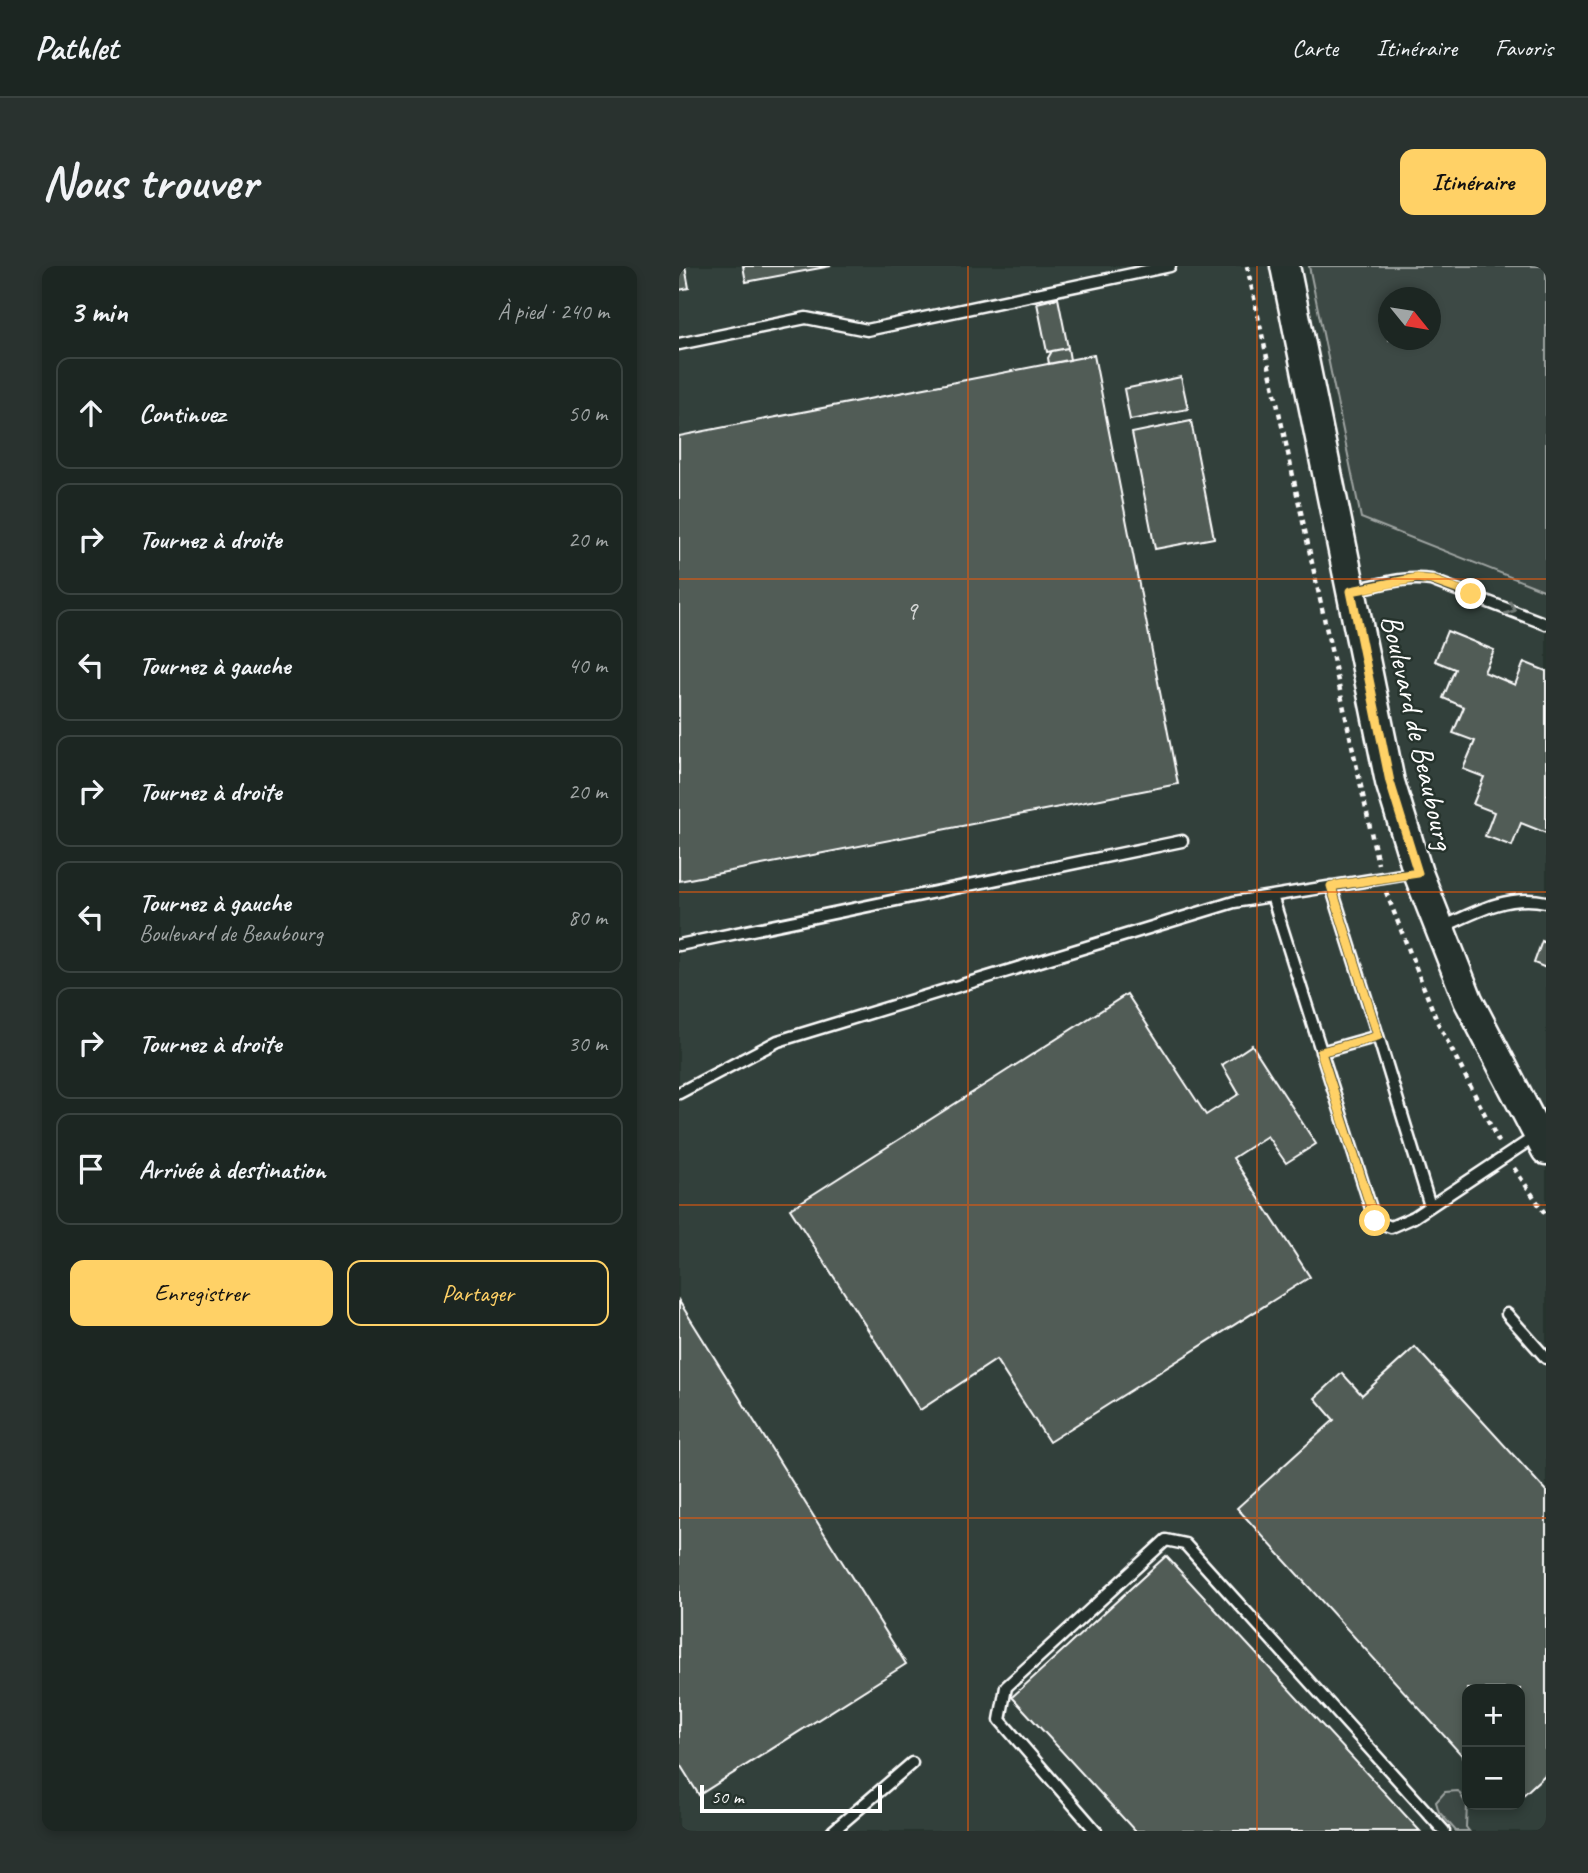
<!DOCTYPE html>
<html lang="fr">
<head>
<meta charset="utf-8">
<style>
  :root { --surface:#1c2622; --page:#29322f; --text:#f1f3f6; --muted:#a0a5a5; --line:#3a4340; --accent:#ffd166 }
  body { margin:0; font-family:Caveat,sans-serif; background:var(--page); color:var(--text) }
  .controls { position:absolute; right:21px; bottom:21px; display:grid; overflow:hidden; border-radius:14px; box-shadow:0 4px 10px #0003 }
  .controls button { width:63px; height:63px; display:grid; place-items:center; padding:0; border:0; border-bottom:2px solid var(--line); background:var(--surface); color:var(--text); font:35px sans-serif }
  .compass { position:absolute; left:699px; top:21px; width:63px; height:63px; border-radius:50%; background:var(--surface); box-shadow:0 4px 10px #0003; rotate:120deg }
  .scale { position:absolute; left:21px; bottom:18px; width:182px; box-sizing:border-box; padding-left:7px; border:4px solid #fff; border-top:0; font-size:19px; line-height:24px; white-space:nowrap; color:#fff; -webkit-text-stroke:5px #26332d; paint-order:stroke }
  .stop { position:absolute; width:21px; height:21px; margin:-16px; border:5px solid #ffd166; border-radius:50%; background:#fff }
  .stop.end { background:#ffd166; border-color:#fff; box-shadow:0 2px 7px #0008 }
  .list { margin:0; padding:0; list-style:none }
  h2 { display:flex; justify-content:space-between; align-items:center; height:91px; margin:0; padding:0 28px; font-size:30px }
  h2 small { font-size:23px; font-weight:400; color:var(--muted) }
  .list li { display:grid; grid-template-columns:46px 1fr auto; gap:21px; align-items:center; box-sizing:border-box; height:112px; margin:0 14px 14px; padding:0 14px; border:2px solid var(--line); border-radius:14px }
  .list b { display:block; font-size:26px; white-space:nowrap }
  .list p { margin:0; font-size:23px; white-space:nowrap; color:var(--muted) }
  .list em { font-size:23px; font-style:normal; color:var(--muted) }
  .actions { display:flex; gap:14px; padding:21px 28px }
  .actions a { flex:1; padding:16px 0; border:2px solid var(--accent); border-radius:14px; text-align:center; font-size:24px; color:var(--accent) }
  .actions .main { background:var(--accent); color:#111 }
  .icon { flex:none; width:38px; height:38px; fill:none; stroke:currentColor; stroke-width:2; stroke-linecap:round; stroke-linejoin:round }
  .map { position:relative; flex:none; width:867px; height:1565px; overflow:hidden; border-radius:14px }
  header { display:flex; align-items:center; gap:42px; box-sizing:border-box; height:98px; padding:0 35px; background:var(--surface); border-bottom:2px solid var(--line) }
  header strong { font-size:33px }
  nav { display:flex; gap:38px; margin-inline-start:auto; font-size:24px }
  .intro { display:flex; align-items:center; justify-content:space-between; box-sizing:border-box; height:168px; padding:0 42px }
  h1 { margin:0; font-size:49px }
  .button { padding:18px 32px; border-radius:14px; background:var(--accent); color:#111; font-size:24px; font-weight:700 }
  main { display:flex; gap:42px; padding:0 42px }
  aside { flex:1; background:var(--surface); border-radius:14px; box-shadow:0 4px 10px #0003 }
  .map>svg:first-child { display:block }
</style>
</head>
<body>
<header>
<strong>Pathlet</strong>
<nav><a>Carte</a><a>Itinéraire</a><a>Favoris</a></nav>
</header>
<div class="intro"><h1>Nous trouver</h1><a class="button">Itinéraire</a></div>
<main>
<aside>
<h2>3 min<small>À pied · 240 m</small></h2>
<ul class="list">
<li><svg class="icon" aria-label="ahead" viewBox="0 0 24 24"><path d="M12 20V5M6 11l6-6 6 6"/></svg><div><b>Continuez</b></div><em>50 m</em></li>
<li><svg class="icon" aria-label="right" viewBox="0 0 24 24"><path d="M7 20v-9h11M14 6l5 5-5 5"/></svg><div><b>Tournez à droite</b></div><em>20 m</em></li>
<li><svg class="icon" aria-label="left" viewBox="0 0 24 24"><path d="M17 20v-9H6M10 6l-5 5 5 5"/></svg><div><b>Tournez à gauche</b></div><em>40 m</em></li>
<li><svg class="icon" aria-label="right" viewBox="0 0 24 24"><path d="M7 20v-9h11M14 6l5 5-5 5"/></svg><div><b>Tournez à droite</b></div><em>20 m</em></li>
<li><svg class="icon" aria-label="left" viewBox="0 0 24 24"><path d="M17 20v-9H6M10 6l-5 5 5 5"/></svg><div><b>Tournez à gauche</b><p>Boulevard de Beaubourg</p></div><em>80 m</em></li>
<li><svg class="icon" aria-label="right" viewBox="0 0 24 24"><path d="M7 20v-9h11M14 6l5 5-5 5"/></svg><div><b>Tournez à droite</b></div><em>30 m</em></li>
<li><svg class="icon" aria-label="arrive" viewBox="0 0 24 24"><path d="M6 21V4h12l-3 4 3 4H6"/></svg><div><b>Arrivée à destination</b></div></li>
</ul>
<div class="actions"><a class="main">Enregistrer</a><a>Partager</a></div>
</aside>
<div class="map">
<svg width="867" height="1565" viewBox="0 0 867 1565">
  <rect width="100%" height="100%" fill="#26332d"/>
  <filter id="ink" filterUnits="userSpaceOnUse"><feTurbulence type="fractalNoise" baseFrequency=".0143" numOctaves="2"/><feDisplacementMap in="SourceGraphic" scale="14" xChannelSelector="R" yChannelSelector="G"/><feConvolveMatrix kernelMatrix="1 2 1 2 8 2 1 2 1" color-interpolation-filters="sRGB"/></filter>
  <g filter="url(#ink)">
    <!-- built -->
    <path fill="#333f3a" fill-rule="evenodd" d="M0,0h867v1565h-867zM710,32h42v42h-42zM788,1423h53v116h-53z"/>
    <!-- green -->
    <path fill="#3e4944" stroke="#9ea4a2" stroke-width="2" fill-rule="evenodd" d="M630,0h237v325l-185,-73zM710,32h42v42h-42z
      M779,1525l9,14 -1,22 3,4h-13l-17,-19 -3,-10 9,-10z"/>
    <!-- building -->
    <path fill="#515c57" stroke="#fff" stroke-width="2" d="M0,0h6l4,22 -10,2z
      M64,0h88l-85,16z
      M379,32l10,50 -21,4 -10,-49z
      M389,82l2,12 -21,4 -1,-6 4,-7z
      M415,89l84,429 -499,97v-445z
      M502,111l7,32 -58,11 -6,-31z
      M512,155l23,117 -59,11 -23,-116z
      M768,365l47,19 -10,22 31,13 9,-23 22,9v162l-25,-10 -9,23 -27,-10 9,-24 -21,-8 11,-27 -21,-8 12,-28 -22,-8 11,-26 -21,-9 12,-29 -20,-8z
      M863,675l4,2v25l-12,-5z
      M448,728l79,121 33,-21 -17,-29 30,-20 64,99 -30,19 -19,-27 -34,22 77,119 -261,165 -53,-82 -76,50 -130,-201z
      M0,1035l227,363 -207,131 -20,-32z
      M736,1081l131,144v283l-26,24v-109h-53v72l-230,-253 97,-88 -19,-22 27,-25 20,22z
      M487,1290l254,275h-285l-123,-134z"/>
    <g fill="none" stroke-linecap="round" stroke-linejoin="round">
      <!-- service casing -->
      <g stroke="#fff" stroke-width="15">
        <path id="service" d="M0,78l127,-26 61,12 303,-64
          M676,324c26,-6 50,-14 76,-10l115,44
          M652,620l47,150
          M593,630l103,325 16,6 23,-10 122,-81
          M762,662c34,-16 66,-34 105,-26
          M0,679l503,-104
          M642,786l57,-16 52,170
          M0,827l99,-52 456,-139 180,-29
          M828,1048l39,44
          M154,1565l79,-68
          M417,1565l-96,-111 6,-33 160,-147 19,4 259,287"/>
      </g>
      <!-- secondary casing -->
      <g stroke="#fff" stroke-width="33">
        <path id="secondary" d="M606,0l105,516 28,91 50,127 78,150"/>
      </g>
      <!-- path -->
      <path stroke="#fff" stroke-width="4.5" stroke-dasharray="5 5" stroke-linecap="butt" d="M568,0l131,598
        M707,626l51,129 62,121
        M835,902l32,47"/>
      <!-- service -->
      <use href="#service" stroke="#26332d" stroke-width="10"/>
      <!-- secondary -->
      <use href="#secondary" stroke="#26332d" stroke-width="28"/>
    </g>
    <!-- one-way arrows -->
    <defs><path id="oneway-chevron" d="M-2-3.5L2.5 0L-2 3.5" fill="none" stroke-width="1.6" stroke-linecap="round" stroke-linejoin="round" transform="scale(1.75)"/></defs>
    <use stroke="#727a76" href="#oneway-chevron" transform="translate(832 343) rotate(22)"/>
  </g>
  <g fill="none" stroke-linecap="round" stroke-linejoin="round" filter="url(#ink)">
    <!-- route -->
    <path stroke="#ffd166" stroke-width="9" d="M696,955l-54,-169 57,-16 -47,-150 87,-13 -28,-91 -39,-191 66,-13 14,2 40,14"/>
  </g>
  <!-- grid -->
  <path fill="none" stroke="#e8590c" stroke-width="2" stroke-opacity="0.55" d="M289,0v1565M578,0v1565M0,313h867M0,626h867M0,939h867M0,1252h867"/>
  <g text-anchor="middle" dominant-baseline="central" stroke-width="5" stroke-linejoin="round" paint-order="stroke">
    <!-- number labels -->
    <g font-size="26" fill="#d4d6d5">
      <text x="232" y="344">9</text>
    </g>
    <!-- street labels -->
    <g font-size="30" fill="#fff" stroke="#26332d">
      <text transform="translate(739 466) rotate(77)">Boulevard de Beaubourg</text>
    </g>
  </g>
</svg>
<div class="controls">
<button>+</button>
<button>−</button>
</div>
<svg class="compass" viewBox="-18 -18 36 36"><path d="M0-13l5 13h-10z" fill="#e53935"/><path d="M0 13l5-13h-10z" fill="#a0a5a5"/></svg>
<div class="scale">50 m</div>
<div class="stop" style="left:696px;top:955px"></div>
<div class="stop end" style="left:792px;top:328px"></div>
</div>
</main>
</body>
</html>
